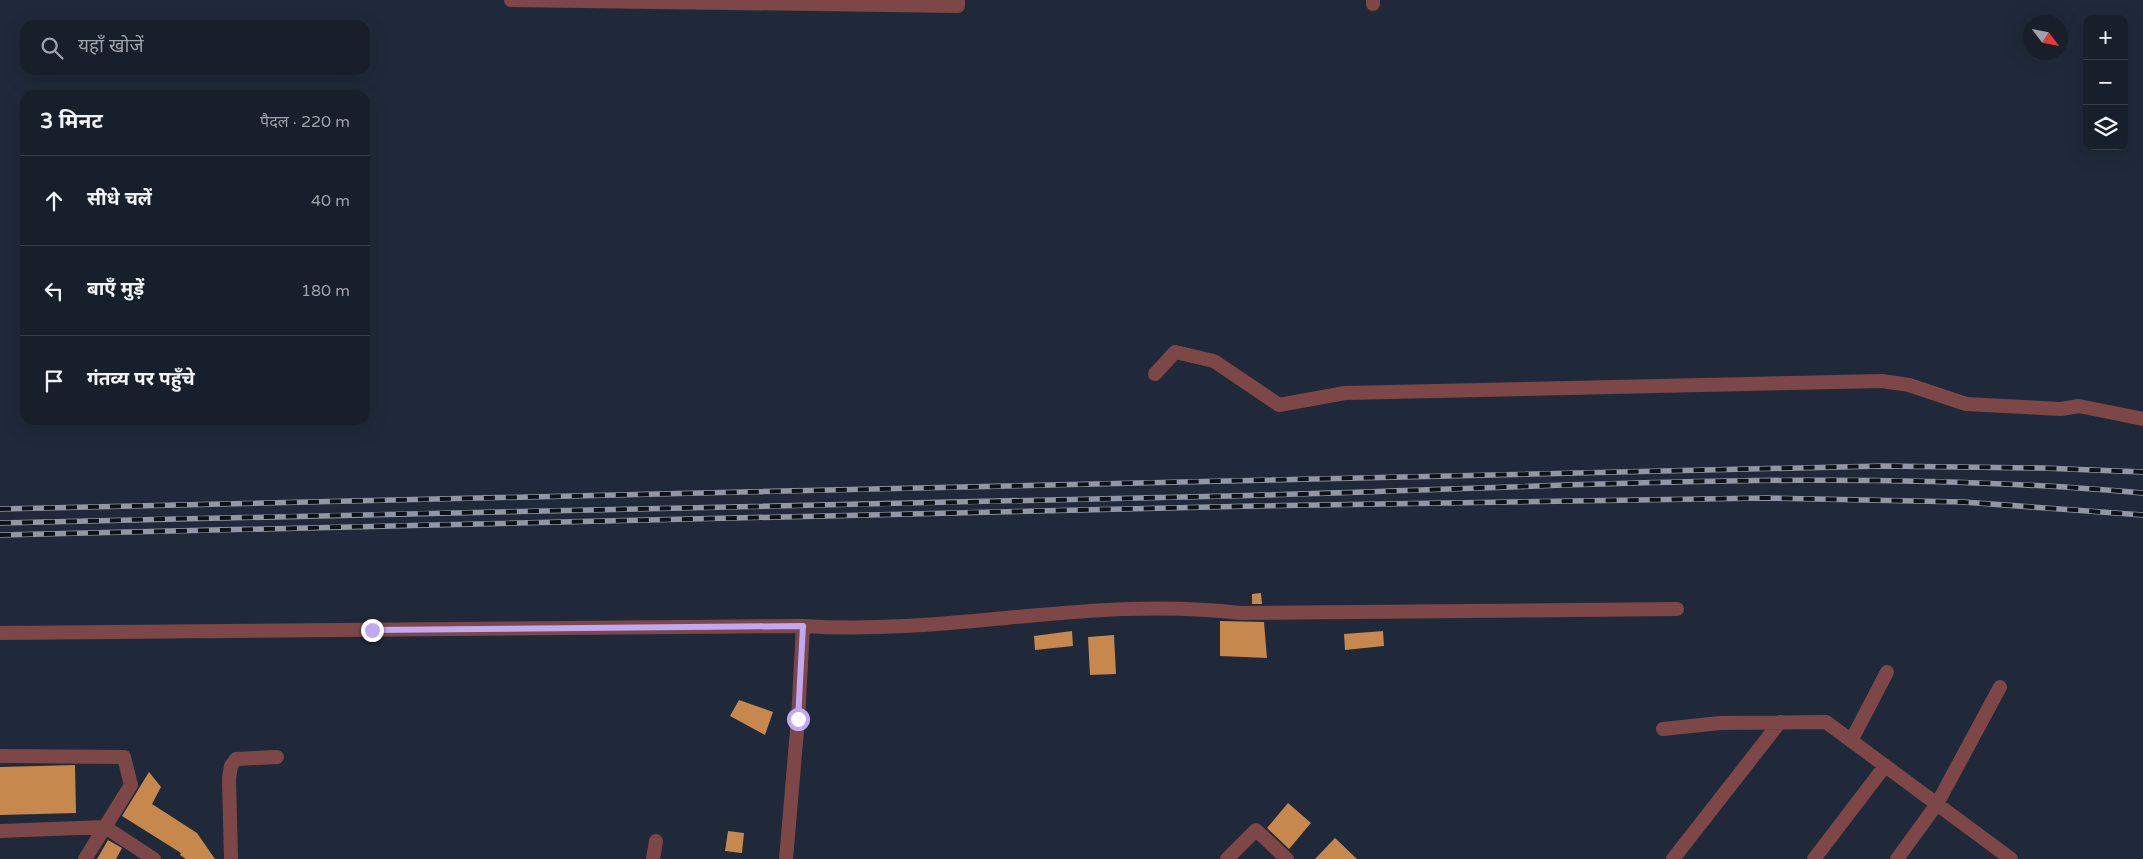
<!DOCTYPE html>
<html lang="hi">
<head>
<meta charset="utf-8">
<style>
  :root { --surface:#171f2b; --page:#242c37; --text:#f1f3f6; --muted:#9ea2a9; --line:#363d47 }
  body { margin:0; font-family:"Varela Round","Noto Sans Devanagari",sans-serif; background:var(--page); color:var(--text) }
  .controls { position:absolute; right:15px; top:15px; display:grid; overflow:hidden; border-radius:10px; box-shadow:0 5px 20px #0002 }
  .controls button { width:45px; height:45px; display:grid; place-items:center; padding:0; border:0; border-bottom:1px solid var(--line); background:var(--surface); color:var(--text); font:25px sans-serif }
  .compass { position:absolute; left:2023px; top:15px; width:45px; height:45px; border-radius:50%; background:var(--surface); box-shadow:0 5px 20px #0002; rotate:122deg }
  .stop { position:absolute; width:15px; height:15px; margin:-11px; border:4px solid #c2a8f2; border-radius:50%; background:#fff }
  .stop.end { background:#c2a8f2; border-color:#fff; box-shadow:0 1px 5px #0008 }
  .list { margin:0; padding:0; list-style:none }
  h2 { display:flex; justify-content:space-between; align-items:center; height:65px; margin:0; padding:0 20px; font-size:21px }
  h2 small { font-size:16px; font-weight:400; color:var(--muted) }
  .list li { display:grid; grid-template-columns:32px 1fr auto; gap:15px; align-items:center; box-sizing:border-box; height:90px; padding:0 20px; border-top:1px solid var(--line) }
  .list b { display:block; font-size:19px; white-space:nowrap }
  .list em { font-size:16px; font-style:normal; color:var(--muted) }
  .icon { flex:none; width:28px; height:28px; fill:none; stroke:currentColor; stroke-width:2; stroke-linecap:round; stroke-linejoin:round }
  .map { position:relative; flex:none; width:2143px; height:859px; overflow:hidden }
  .search { position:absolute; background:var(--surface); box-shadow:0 5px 20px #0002; left:20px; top:20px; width:350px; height:55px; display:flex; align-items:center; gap:12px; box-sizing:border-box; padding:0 18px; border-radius:15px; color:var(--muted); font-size:19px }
  .panel { position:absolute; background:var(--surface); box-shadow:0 5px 20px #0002; left:20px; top:90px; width:350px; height:335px; border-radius:15px }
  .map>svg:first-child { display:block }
</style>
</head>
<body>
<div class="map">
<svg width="2143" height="859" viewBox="0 0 2143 859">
  <rect width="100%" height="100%" fill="#1f2939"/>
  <!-- building -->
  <path fill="#c6884c" d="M1261,593l1,11h-10v-10z
    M1220,621l44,1 3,36 -47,-2z
    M1072,631l1,15 -38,4 -1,-14z
    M1383,631l1,15 -39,4 -1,-16z
    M1114,635l2,39 -26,1 -2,-38z
    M739,700l34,12 -8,23 -35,-19z
    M75,765l1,48 -76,2v-48z
    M149,772l12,15 -9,17 45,29 18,26h-29l-6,-4 1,-2 -59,-37z
    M1288,803l23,20 -22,26 -22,-21z
    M728,831l16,2 -2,20 -17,-2z
    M1335,838l22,21h-42z
    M108,840l14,8 -6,11h-19z"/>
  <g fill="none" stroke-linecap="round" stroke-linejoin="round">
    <!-- minor -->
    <path stroke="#7e4747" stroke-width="14" d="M511,0l447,6v-6
      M1373,0v4
      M1155,374l20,-22 39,9 65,44 66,-12 537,-12 27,4 57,19 95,5 18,-3 64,13
      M0,633l803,-7c146,10 291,-31 437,-13l437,-4
      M1663,729l57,-6 106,-1 185,137
      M1851,741l36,-69
      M0,756l124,1 7,28 -46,74
      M0,831l105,-4 49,32
      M231,859l-2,-81 2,-12 5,-7 41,-2
      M653,859l3,-18
      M786,859l12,-140 5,-93
      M1227,859l29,-29 31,29
      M1673,859l107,-137
      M1814,859l71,-93
      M1897,859l40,-55 63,-117"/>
    <!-- rail casing -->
    <g stroke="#9198a5" stroke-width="5.5">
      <path id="rail" d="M0,509l1882,-43 160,2 101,4
        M0,523c409,-10 819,-17 1228,-27 304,-7 611,-30 915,-3
        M0,535l1254,-29 512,-8 197,4 180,13"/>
    </g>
    <!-- rail -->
    <use href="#rail" stroke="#0d1219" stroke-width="4" stroke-dasharray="11" stroke-linecap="butt"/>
  </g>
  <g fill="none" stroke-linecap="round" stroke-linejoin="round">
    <!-- route -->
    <path stroke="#c2a8f2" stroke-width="6" d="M372,630l431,-4 -5,93"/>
  </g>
</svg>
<div class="controls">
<button>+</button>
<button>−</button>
<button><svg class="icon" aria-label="layers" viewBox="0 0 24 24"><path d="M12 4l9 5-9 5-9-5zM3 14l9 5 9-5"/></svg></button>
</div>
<svg class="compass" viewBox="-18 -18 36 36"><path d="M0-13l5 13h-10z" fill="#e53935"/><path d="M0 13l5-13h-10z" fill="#9ea2a9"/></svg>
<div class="stop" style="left:798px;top:719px"></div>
<div class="stop end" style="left:372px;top:630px"></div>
<div class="search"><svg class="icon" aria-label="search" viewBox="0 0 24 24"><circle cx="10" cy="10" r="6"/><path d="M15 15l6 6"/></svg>यहाँ खोजें</div>
<section class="panel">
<h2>3 मिनट<small>पैदल · 220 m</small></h2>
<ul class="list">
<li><svg class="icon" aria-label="ahead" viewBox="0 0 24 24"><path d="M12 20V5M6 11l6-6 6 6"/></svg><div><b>सीधे चलें</b></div><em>40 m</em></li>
<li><svg class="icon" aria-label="left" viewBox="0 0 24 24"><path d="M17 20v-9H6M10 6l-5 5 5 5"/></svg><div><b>बाएँ मुड़ें</b></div><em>180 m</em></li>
<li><svg class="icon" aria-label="arrive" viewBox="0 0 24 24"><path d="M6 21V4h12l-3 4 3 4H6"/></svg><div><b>गंतव्य पर पहुँचे</b></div></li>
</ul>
</section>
</div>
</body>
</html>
